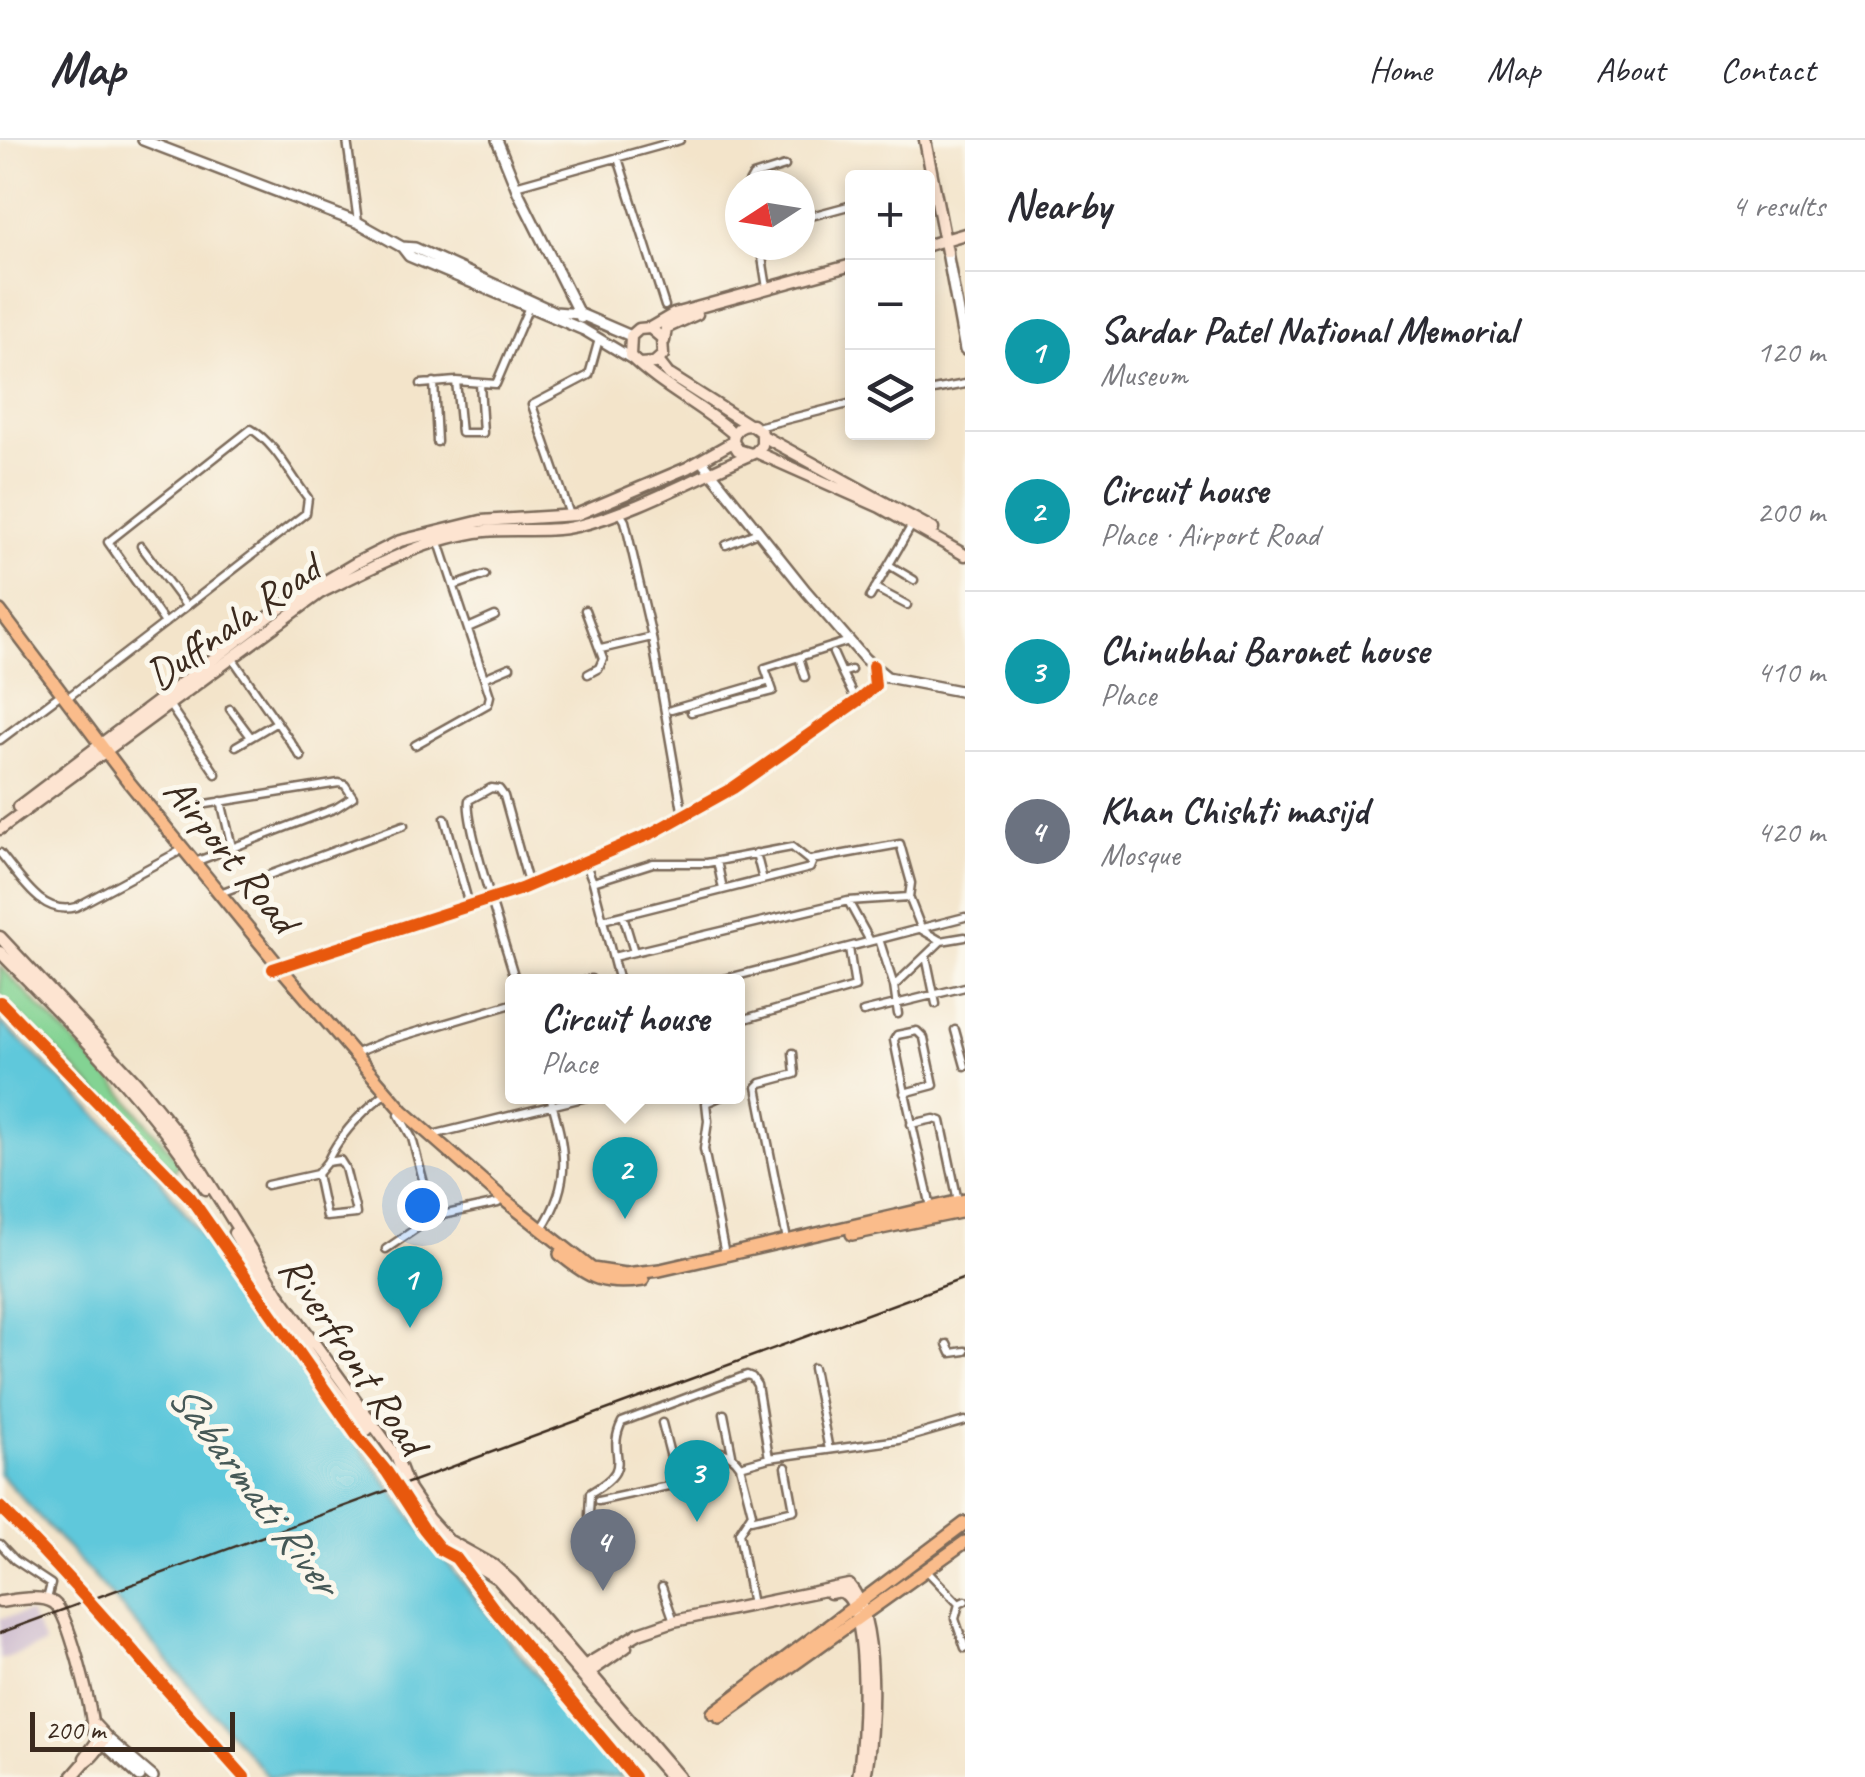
<!DOCTYPE html>
<html lang="en">
<head>
<meta charset="utf-8">
<style>
  :root { --surface:#fff; --page:#f2f2f3; --text:#2b2b33; --muted:#7c7c81; --line:#e1e1e2; --accent:#b5179e }
  body { margin:0; font-family:Caveat,sans-serif; background:var(--page); color:var(--text) }
  .controls { position:absolute; right:30px; top:30px; display:grid; overflow:hidden; border-radius:10px; box-shadow:0 5px 15px #0003 }
  .controls button { width:90px; height:90px; display:grid; place-items:center; padding:0; border:0; border-bottom:2px solid var(--line); background:var(--surface); color:var(--text); font:50px sans-serif }
  .compass { position:absolute; left:725px; top:30px; width:90px; height:90px; border-radius:50%; background:var(--surface); box-shadow:0 5px 15px #0003; rotate:258deg }
  .scale { position:absolute; left:30px; bottom:25px; width:205px; box-sizing:border-box; padding-left:10px; border:5px solid #3b2a1e; border-top:0; font-size:28px; line-height:35px; white-space:nowrap; color:#3b2a1e; -webkit-text-stroke:8px #fbf7ec; paint-order:stroke }
  .you { position:absolute; left:422px; top:1065px; width:35px; height:35px; margin:-25px; border:8px solid #fff; border-radius:50%; background:#1a73e8; box-shadow:0 0 0 15px #1a73e833 }
  .badge { display:grid; place-items:center; width:65px; height:65px; border-radius:50%; background:var(--accent); color:#fff; font-size:32px; font-weight:700 }
  .pin { position:absolute; translate:-50% -82px; filter:drop-shadow(0 2px 5px #0008) }
  .pin::after { content:''; position:absolute; top:52px; width:35px; height:30px; background:inherit; clip-path:polygon(0 0,100% 0,50% 100%) }
  .popup { position:absolute; left:505px; top:834px; width:240px; height:130px; box-sizing:border-box; display:grid; place-content:center; border-radius:10px; background:var(--surface); filter:drop-shadow(0 2px 8px #0005); font-size:32px; white-space:nowrap; color:var(--muted) }
  .popup b { font-size:38px; color:var(--text) }
  .popup::after { content:''; position:absolute; left:50%; top:100%; margin-left:-20px; border:20px solid transparent; border-top-color:var(--surface) }
  .list { margin:0; padding:0; list-style:none }
  h2 { display:flex; justify-content:space-between; align-items:center; height:130px; margin:0; padding:0 40px; font-size:42px }
  h2 small { font-size:32px; font-weight:400; color:var(--muted) }
  .list li { display:grid; grid-template-columns:65px 1fr auto; gap:30px; align-items:center; box-sizing:border-box; height:160px; padding:0 40px; border-top:2px solid var(--line) }
  .list b { display:block; font-size:38px; white-space:nowrap }
  .list p { margin:0; font-size:32px; white-space:nowrap; color:var(--muted) }
  .list em { font-size:32px; font-style:normal; color:var(--muted) }
  .icon { flex:none; width:55px; height:55px; fill:none; stroke:currentColor; stroke-width:2; stroke-linecap:round; stroke-linejoin:round }
  .map { position:relative; flex:none; width:965px; height:1637px; overflow:hidden }
  header { display:flex; align-items:center; gap:60px; box-sizing:border-box; height:140px; padding:0 50px; background:var(--surface); border-bottom:2px solid var(--line) }
  header strong { font-size:48px }
  nav { display:flex; gap:55px; margin-inline-start:auto; font-size:35px }
  main { display:flex }
  aside { flex:1; background:var(--surface) }
  .map>svg:first-child { display:block }
</style>
</head>
<body>
<header>
<strong>Map</strong>
<nav><a>Home</a><a>Map</a><a>About</a><a>Contact</a></nav>
</header>
<main>
<div class="map">
<svg width="965" height="1637" viewBox="0 0 965 1637">
  <rect width="100%" height="100%" fill="#fbf7ec"/>
  <filter id="ink" filterUnits="userSpaceOnUse"><feTurbulence type="fractalNoise" baseFrequency=".01" numOctaves="2"/><feDisplacementMap in="SourceGraphic" scale="20" xChannelSelector="R" yChannelSelector="G"/><feConvolveMatrix kernelMatrix="1 2 1 2 8 2 1 2 1" color-interpolation-filters="sRGB"/></filter>
  <filter id="wash" filterUnits="userSpaceOnUse"><feTurbulence type="fractalNoise" baseFrequency=".0048" numOctaves="4" result="noise"/><feDisplacementMap in="SourceGraphic" scale="40" xChannelSelector="R" yChannelSelector="G"/><feGaussianBlur stdDeviation="2.25" result="paint"/><feColorMatrix in="noise" values="0 0 0 0 0 0 0 0 0 0 0 0 0 0 0 0 0 1.4 0 .05"/><feComposite in="paint" operator="in"/></filter>
  <g filter="url(#wash)">
    <rect width="100%" height="100%" fill="#f3e4ca"/>
    <!-- industrial -->
    <path fill="#cfbdcf" d="M29,1473l16,31 -45,16v-42z"/>
    <!-- green -->
    <path fill="#83d393" stroke="#5f7e58" stroke-width="2.5" d="M0,826l116,119 63,77 -5,10 -117,-121 -57,-54z"/>
    <!-- water -->
    <path fill="#5fc8db" stroke="#4d797c" stroke-width="2.5" d="M0,881l150,145 287,384 118,148 68,79h-355l-145,-168 -123,-135z"/>
  </g>
  <g filter="url(#ink)">
    <g fill="none" stroke-linecap="round" stroke-linejoin="round">
      <!-- minor casing -->
      <g stroke="#7b6b5a" stroke-width="11">
        <path id="minor" d="M347,0l11,82
          M618,18l47,148
          M748,45l5,-9 32,-10
          M515,46l165,-46
          M800,79l52,-14
          M760,105l7,43
          M456,241l5,52h22l-3,-49
          M434,242l3,60
          M421,244l35,-3 40,3 32,-75
          M928,251l37,-7
          M757,287l95,-24
          M619,371l6,10 27,116 31,179
          M570,375l-38,-110 57,-30 10,-36
          M726,405l32,-13
          M141,406l45,60
          M889,425l25,15
          M454,446l31,-11
          M875,448l32,17
          M870,457l42,-72
          M585,470l18,49 -4,9 -11,6
          M468,488l27,-12
          M601,509l51,-12
          M833,513l9,20
          M799,517l6,20
          M233,519l68,98
          M851,530l-9,3 14,28
          M484,538l26,-11
          M67,558l98,-75 -57,-81 143,-113c24,14 40,47 57,69l-2,15 -141,110
          M170,566l46,68
          M230,569l21,28
          M671,570l99,-29
          M691,572l82,-21 -8,-23 84,-27
          M0,600l57,-43
          M415,605l73,-41 2,-8 -51,-154
          M236,606l41,-24
          M221,661l11,46
          M445,678l24,87
          M0,713c20,23 41,64 76,54l102,-55
          M756,713l7,27
          M811,720l89,-16 11,39 -2,14 13,33 19,11
          M717,721l6,28
          M195,722l141,-54 17,-11 -8,-12 -6,-2 -139,22
          M585,722l8,20 60,-19h54l85,-16 20,16 -2,5 -207,52
          M593,742l26,100
          M220,753l184,-68
          M848,761l22,40
          M623,775l11,37
          M879,799l15,47 4,28
          M926,816l10,48
          M613,817l235,-56 61,-4
          M516,842c-9,-32 -52,-160 -47,-182l22,-12 8,1 5,7 25,90
          M582,842l9,-3
          M713,842l252,-65
          M894,846l47,-45 24,-4
          M863,872l102,-25
          M738,881l117,-34 -6,-39
          M955,890l10,36
          M356,913l29,-12 127,-37
          M904,953l30,-8 -10,-47 -7,-7 -20,4 -3,5c11,56 24,111 37,167
          M738,954l4,-1
          M722,956l-16,7 2,18 -4,28 21,106
          M399,975l13,23 21,79 65,-14
          M911,984l23,-5 7,2 17,80
          M432,995l159,-39
          M327,1022l-10,12 9,43 30,-3 -1,-6 -10,-40 -5,-8 -13,2c12,-26 33,-48 55,-66
          M267,1045l50,-11
          M542,1088c31,-47 23,-80 8,-132
          M787,1100l-30,-153 4,-4 34,-9 -2,-21
          M386,1109l47,-32
          M947,1204l4,9 14,-2
          M813,1228l16,82
          M724,1274l8,40
          M662,1283l9,35
          M598,1361l70,-15 4,-15 -1,-13c25,-4 54,-17 69,8
          M751,1380l43,-10 -8,-43
          M0,1404l15,16 36,24 -4,15
          M595,1411l-6,-36 1,-22c49,-28 14,-35 32,-71l125,-47 5,2 5,8 12,73
          M926,1430l33,34
          M662,1447l12,34
          M965,1461l-6,3 -4,15 10,29
          M752,1465l-13,-72 13,-20 -12,-47 29,-8 130,-18 66,-19"/>
      </g>
      <!-- tertiary casing -->
      <g stroke="#7b6b5a" stroke-width="14">
        <path id="tertiary" d="M143,0l216,83 43,24 7,9 175,74 50,30
          M497,0l21,52 63,126
          M402,107l13,1 140,64 25,2 51,22
          M947,112l18,98
          M702,321l104,130 59,68 22,18 78,15
          M273,829l248,-80 131,-56 81,-45 127,-89 15,-13 -2,-20
          M106,1597l47,40
          M102,1602l38,35"/>
      </g>
      <!-- secondary casing -->
      <g stroke="#7b6b5a" stroke-width="15">
        <path id="secondary" d="M925,0l22,112
          M928,105l37,-11
          M650,188l24,-14 178,-49
          M664,201l2,-13 31,-14
          M662,216l-4,5 10,13 79,50
          M639,224l15,-1 9,-8 -1,-17 -12,-10 -11,1 -8,7 -1,20c30,30 72,50 104,78
          M763,296l170,93
          M756,312l124,55 85,48
          M18,667l264,-200 74,-44 44,-22 81,-20 95,-6 111,-47 46,-26
          M0,689l320,-236c50,-25 108,-56 165,-62 31,-3 63,2 92,-5 58,-14 124,-51 179,-74l6,-7v-12l-10,-8c-11,-1 -19,5 -19,17l5,8 13,4
          M0,797l136,145 46,57 96,154 118,163 13,34 19,28 20,22 45,25 19,17 167,195
          M0,812c74,75 148,149 206,237
          M234,1093c40,69 82,137 133,197
          M450,1409l48,30 172,198
          M830,1453c6,-1 10,-3 15,1 26,18 19,153 13,183
          M0,1462c15,-2 41,-8 54,1 15,11 35,98 38,119
          M581,1528l58,-35 35,-12 175,-36c31,33 25,148 16,192
          M587,1534l39,-27
          M102,1594c-5,8 -11,16 -17,24v4c9,-5 15,-16 21,-25l-14,-15c0,8 4,14 10,20
          M72,1637l13,-15"/>
      </g>
      <!-- primary casing -->
      <g stroke="#7b6b5a" stroke-width="16">
        <path id="primary" d="M0,471l128,170 151,185 124,145 99,87 90,71 33,5 35,-4 305,-70
          M852,1094l113,-23
          M560,1114c29,24 44,32 83,26
          M713,1573l252,-190
          M720,1577l245,-175"/>
      </g>
      <!-- minor -->
      <use href="#minor" stroke="#fff" stroke-width="6"/>
      <!-- tertiary -->
      <use href="#tertiary" stroke="#fff" stroke-width="9"/>
      <!-- secondary -->
      <use href="#secondary" stroke="#fde4d1" stroke-width="10"/>
      <!-- primary -->
      <use href="#primary" stroke="#fabc8b" stroke-width="11"/>
      <!-- rail -->
      <path stroke="#3b2a1e" stroke-width="2.5" d="M0,1493l965,-355"/>
      <!-- cycleway casing -->
      <g stroke="#fbf7ec" stroke-width="19">
        <path id="cycleway" d="M273,829l248,-80 131,-56 81,-45 127,-89 15,-13 -2,-20
          M0,862l190,195 168,240 29,35 37,57 17,21 15,8 38,51 140,168
          M0,1367c86,86 163,180 244,270"/>
      </g>
      <!-- cycleway -->
      <use href="#cycleway" stroke="#e8590c" stroke-width="12"/>
    </g>
  </g>
  <g text-anchor="middle" dominant-baseline="central" stroke-width="10" stroke-linejoin="round" paint-order="stroke">
    <!-- street labels -->
    <g font-size="42" fill="#3b2a1e" stroke="#fbf7ec">
      <text transform="translate(233 482) rotate(-35)">Duffnala Road</text>
      <text transform="translate(231 715) rotate(51)">Airport Road</text>
      <text transform="translate(353 1215) rotate(56)">Riverfront Road</text>
    </g>
    <!-- water labels -->
    <g font-size="45" font-style="italic" fill="#465957" stroke="#fbf7ec">
      <text transform="translate(254 1348) rotate(53)">Sabarmati River</text>
    </g>
  </g>
</svg>
<div class="controls">
<button>+</button>
<button>−</button>
<button><svg class="icon" aria-label="layers" viewBox="0 0 24 24"><path d="M12 4l9 5-9 5-9-5zM3 14l9 5 9-5"/></svg></button>
</div>
<svg class="compass" viewBox="-18 -18 36 36"><path d="M0-13l5 13h-10z" fill="#e53935"/><path d="M0 13l5-13h-10z" fill="#7c7c81"/></svg>
<div class="scale">200 m</div>
<div class="you"></div>
<div class="pin badge" style="left:410px;top:1188px;background:#0f9aa8">1</div>
<div class="pin badge" style="left:625px;top:1079px;background:#0f9aa8">2</div>
<div class="popup"><b>Circuit house</b>Place</div>
<div class="pin badge" style="left:697px;top:1382px;background:#0f9aa8">3</div>
<div class="pin badge" style="left:603px;top:1451px;background:#6b7280">4</div>
</div>
<aside>
<h2>Nearby<small>4 results</small></h2>
<ul class="list">
<li><span class="badge" style="background:#0f9aa8">1</span><div><b>Sardar Patel National Memorial</b><p>Museum</p></div><em>120 m</em></li>
<li><span class="badge" style="background:#0f9aa8">2</span><div><b>Circuit house</b><p>Place · Airport Road</p></div><em>200 m</em></li>
<li><span class="badge" style="background:#0f9aa8">3</span><div><b>Chinubhai Baronet house</b><p>Place</p></div><em>410 m</em></li>
<li><span class="badge" style="background:#6b7280">4</span><div><b>Khan Chishti masijd</b><p>Mosque</p></div><em>420 m</em></li>
</ul>
</aside>
</main>
</body>
</html>
